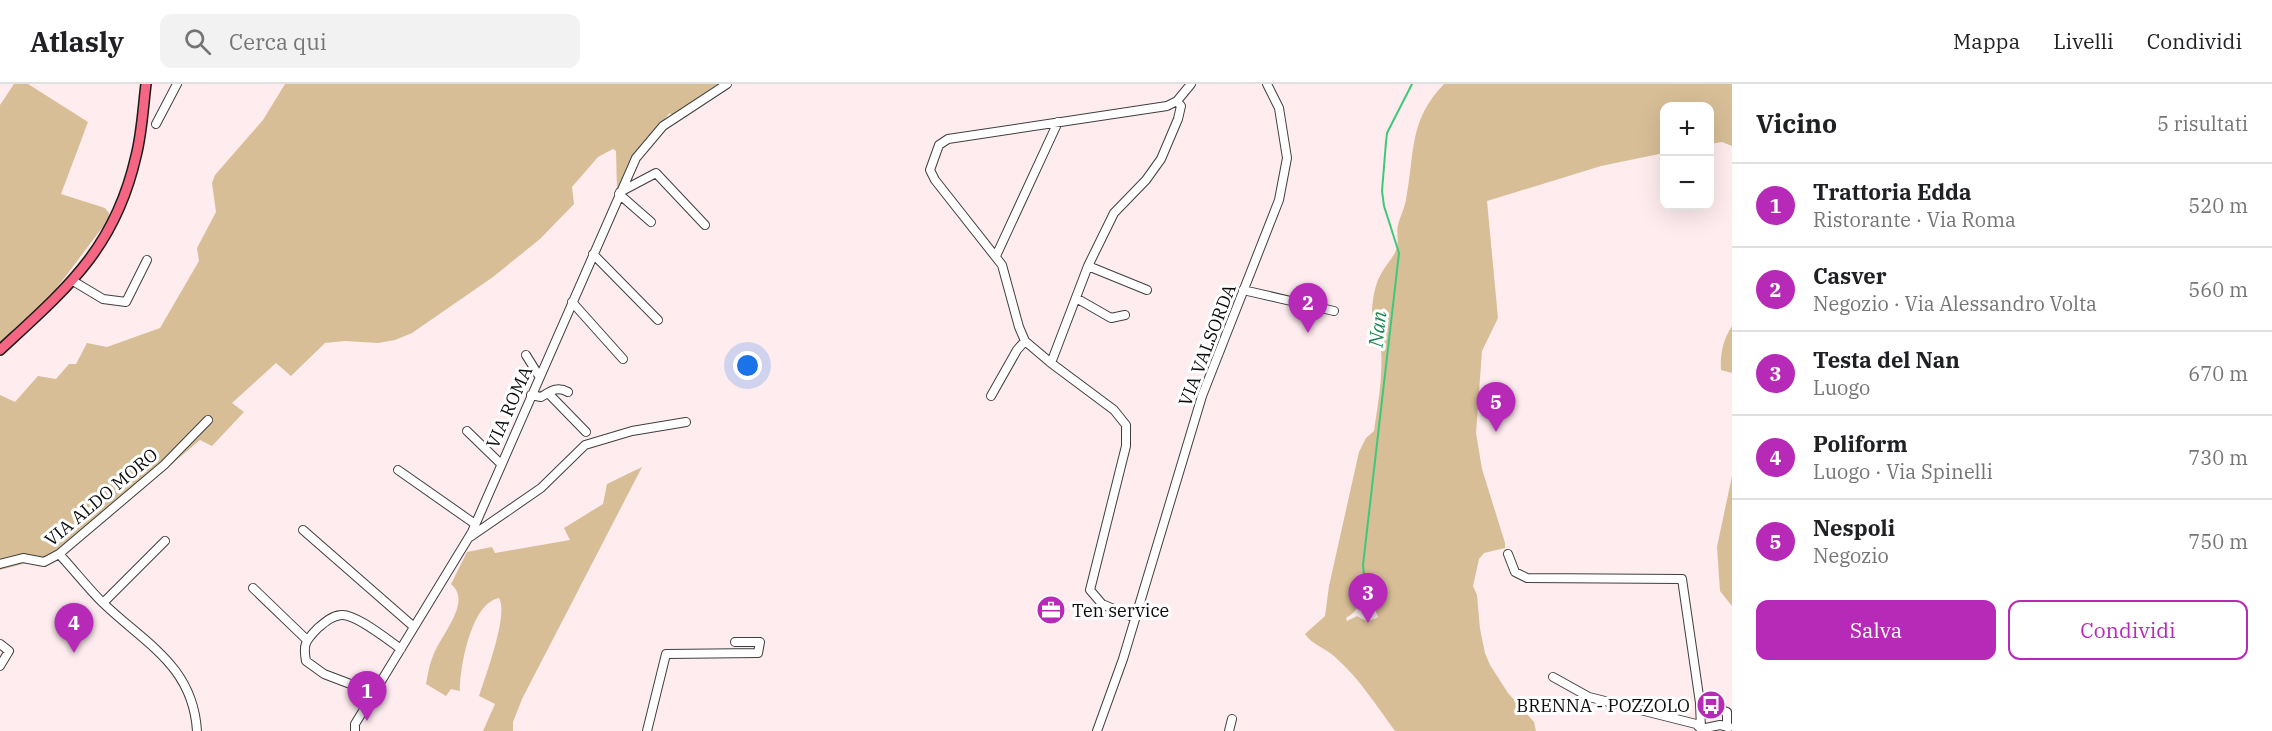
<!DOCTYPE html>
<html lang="it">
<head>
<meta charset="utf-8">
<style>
  :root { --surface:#fff; --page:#f2f2f2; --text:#202124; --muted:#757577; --line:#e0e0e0; --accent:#b729b7 }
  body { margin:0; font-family:"IBM Plex Serif",serif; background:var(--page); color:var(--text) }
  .controls { position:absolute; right:18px; top:18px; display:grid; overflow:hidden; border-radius:12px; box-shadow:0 6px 24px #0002 }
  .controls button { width:54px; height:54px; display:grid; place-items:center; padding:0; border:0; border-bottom:2px solid var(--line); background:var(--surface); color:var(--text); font:30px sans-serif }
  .you { position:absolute; left:748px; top:282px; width:21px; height:21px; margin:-15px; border:4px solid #fff; border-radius:50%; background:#1a73e8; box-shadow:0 0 0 9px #1a73e833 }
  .badge { display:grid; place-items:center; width:39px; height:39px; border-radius:50%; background:var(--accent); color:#fff; font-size:20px; font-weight:700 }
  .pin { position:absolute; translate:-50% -50px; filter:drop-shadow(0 2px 3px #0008) }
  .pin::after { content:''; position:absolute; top:32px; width:21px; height:18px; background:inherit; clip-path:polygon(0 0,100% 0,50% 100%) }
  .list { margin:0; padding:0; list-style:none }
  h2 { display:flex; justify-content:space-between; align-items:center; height:78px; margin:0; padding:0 24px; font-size:26px }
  h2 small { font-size:20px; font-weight:400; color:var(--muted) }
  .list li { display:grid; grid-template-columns:39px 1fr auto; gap:18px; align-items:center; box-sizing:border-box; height:84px; padding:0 24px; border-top:2px solid var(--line) }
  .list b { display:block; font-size:22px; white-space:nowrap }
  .list p { margin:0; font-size:20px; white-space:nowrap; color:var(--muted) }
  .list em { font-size:20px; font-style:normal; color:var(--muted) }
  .actions { display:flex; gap:12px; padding:18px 24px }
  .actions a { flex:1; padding:14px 0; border:2px solid var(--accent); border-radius:12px; text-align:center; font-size:21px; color:var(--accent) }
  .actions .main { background:var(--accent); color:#fff }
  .icon { flex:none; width:33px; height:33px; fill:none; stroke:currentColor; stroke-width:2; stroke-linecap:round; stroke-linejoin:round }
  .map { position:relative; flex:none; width:1732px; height:647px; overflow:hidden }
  header { display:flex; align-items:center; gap:36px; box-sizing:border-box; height:84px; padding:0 30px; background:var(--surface); border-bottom:2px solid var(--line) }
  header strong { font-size:28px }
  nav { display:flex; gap:33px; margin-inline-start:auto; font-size:21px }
  .search { width:420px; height:54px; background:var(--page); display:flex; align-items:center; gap:15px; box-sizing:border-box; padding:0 21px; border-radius:12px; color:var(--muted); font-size:22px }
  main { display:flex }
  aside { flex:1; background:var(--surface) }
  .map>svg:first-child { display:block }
</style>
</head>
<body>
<header>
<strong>Atlasly</strong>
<div class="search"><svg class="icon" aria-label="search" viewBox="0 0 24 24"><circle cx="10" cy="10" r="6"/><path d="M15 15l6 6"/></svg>Cerca qui</div>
<nav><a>Mappa</a><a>Livelli</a><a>Condividi</a></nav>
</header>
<main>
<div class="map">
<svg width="1732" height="647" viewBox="0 0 1732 647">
  <rect width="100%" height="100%" fill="#feecef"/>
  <!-- forest -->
  <path fill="#d7be97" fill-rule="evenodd" d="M14,0h14l60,38 -27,72 44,14 4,5 -1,7 -55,73 -53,54v-242z
    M285,0h436l-48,33 -3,-4 -37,43 -16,33 -1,-38 -3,-2 -15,8 -26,30 2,17 -34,35 -47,38 -81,56 -17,7 -17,3 -33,-2 -20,2 -34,33 -15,-13 -44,40 12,9 -32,34 -12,-6 -137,117 -29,4 -34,9v-175l15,7 23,-26 18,3 13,-15h7l11,-21 20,4 53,-19 39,-67 -2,-13 19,-36 -4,-29 3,-8 48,-55z
    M1444,0h288v62l-10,-4 -12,2v-38h-46v47l-63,13 -114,35 11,117 -16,33 -6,82 6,36 23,74v5l-21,5 -5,6 -6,27 4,9 3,34 5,24 5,12 18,28 26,29 2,9h-141c-19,-26 -36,-53 -60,-74 -9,-9 -23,-12 -30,-23l20,-18 4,-30 30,-134 7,-14 8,-7c4,-27 9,-54 7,-82 -2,-14 -9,-25 -9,-40 1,-11 3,-25 9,-35 5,-10 13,-16 16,-27 2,-7 -1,-16 1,-22 2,-9 7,-17 8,-26 9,-45 2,-78 38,-115zM1365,501l13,32c-8,5 -14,4 -21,-1l-10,5 -1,-3c15,-9 15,-17 19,-33z
    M1732,242v47l-11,-3c-1,-16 2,-30 11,-44z
    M642,383l-120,232 -9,23v9h-30l12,-27 -16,-8c6,-19 30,-82 20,-98 -28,5 -39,69 -39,93l-9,-2 -5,7 -20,-12c2,-9 3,-19 7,-28 7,-20 40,-54 18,-72l16,-32 25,-5 3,6 75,-13 -6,-12 39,-24 4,-20z
    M1732,392v130l-12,-15 -3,-44z"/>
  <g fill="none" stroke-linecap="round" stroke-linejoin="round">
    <!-- stream -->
    <path stroke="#3cc97b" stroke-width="2" d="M1365,500l-2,-19 36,-312 -15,-47 -2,-15 4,-49 1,-9 25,-49"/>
    <!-- minor casing -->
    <g stroke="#3f3f3f" stroke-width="10">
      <path id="minor" d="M156,40l21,-40
        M620,108l36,-19 49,52
        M619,110l32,28
        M593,170l65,66
        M996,172l62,-134
        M1088,182l59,24
        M73,197l30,18 23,3 21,-42
        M1243,206l91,21
        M1076,214l35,20 14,-3
        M572,218l51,57
        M526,271l13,21
        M1051,279l37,-97 26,-53 32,-33 15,-21 17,-40 3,-13 -4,-5 14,-17
        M548,309l38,39
        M531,311l10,2c10,-6 16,-11 27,-5
        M991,312l26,-46 8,-9
        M467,347l34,33
        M398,386l77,54
        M303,446l111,97
        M470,453l71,-49 44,-43 47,-14 54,-9
        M59,470c15,16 28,33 43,48 42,41 91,63 95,129
        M1508,470l7,18 12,6 155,1 18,124 1,26
        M0,480l23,-6 21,4 15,-8 105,-89 44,-45
        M253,504l54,52
        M103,519l62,-62
        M1135,534l-33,-14 -12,-14 36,-144v-21l-12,-15 -63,-47 -26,-22 -6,-14 -17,-62 -67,-85 -5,-10 9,-25 9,-6 219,-33 10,-5
        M0,560l9,7 -9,15
        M1553,593l36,20 107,27 5,5
        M374,609l-50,-19 -18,-13c-3,-16 -1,-20 11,-32 7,-6 14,-13 24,-14 14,-2 47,25 60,34
        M1700,619l27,9v15
        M1701,645l19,-4 9,2
        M355,647v-7l117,-192 164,-374 27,-32 64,-42
        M647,647l19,-77 92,-1 2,-11h-25
        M1097,647l26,-72 79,-263 77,-196 8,-42 -8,-50 -12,-24
        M1229,647l3,-12"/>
    </g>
    <!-- major casing -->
    <g stroke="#1d1d1d" stroke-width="12">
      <path id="major" d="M0,266c66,-61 115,-101 136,-194 6,-23 7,-48 10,-72"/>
    </g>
    <!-- minor -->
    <use href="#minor" stroke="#fff" stroke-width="8"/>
    <!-- major -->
    <use href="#major" stroke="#f46681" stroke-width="9"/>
  </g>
  <!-- icons -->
  <defs>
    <g id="office-disc" transform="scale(1.5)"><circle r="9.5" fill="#b729b7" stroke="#fff"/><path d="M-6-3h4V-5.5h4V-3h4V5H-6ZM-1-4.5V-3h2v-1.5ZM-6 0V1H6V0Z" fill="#fff"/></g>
    <g id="bus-disc" transform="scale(1.5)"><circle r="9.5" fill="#b729b7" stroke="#fff"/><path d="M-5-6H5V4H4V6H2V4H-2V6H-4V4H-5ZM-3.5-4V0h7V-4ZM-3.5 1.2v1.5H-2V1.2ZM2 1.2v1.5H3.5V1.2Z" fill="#fff"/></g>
  </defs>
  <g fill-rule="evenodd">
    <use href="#office-disc" x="1051" y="526"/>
    <use href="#bus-disc" x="1711" y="621"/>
  </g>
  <g text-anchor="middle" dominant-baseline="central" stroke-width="6" stroke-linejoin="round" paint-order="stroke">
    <!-- street labels -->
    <g font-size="18" fill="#0c0c0c" stroke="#fff">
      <text transform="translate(1207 261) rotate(-69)">VIA VALSORDA</text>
      <text transform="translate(509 323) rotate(-66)">VIA ROMA</text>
      <text transform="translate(101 413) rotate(-40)">VIA ALDO MORO</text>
    </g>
    <!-- poi labels -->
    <g font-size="18" fill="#0c0c0c" stroke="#fff" text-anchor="start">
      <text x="1072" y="526">Ten service</text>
      <text x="1690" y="621" text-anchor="end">BRENNA - POZZOLO</text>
    </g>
    <!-- water labels -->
    <g font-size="20" font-style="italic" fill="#19854d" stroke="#fff">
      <text transform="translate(1377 245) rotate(-84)">Nan</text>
    </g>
  </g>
</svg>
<div class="controls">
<button>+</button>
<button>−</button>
</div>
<div class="you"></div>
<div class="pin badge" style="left:367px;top:637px">1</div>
<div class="pin badge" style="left:1308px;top:249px">2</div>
<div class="pin badge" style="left:1368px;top:539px">3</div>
<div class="pin badge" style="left:74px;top:569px">4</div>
<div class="pin badge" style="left:1496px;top:348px">5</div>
</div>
<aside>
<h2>Vicino<small>5 risultati</small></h2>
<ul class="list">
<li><span class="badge">1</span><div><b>Trattoria Edda</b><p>Ristorante · Via Roma</p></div><em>520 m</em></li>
<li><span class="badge">2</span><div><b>Casver</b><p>Negozio · Via Alessandro Volta</p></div><em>560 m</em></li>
<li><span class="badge">3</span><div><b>Testa del Nan</b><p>Luogo</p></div><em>670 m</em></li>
<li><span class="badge">4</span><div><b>Poliform</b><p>Luogo · Via Spinelli</p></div><em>730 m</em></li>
<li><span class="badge">5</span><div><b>Nespoli</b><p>Negozio</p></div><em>750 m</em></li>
</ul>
<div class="actions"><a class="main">Salva</a><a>Condividi</a></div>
</aside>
</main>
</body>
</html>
